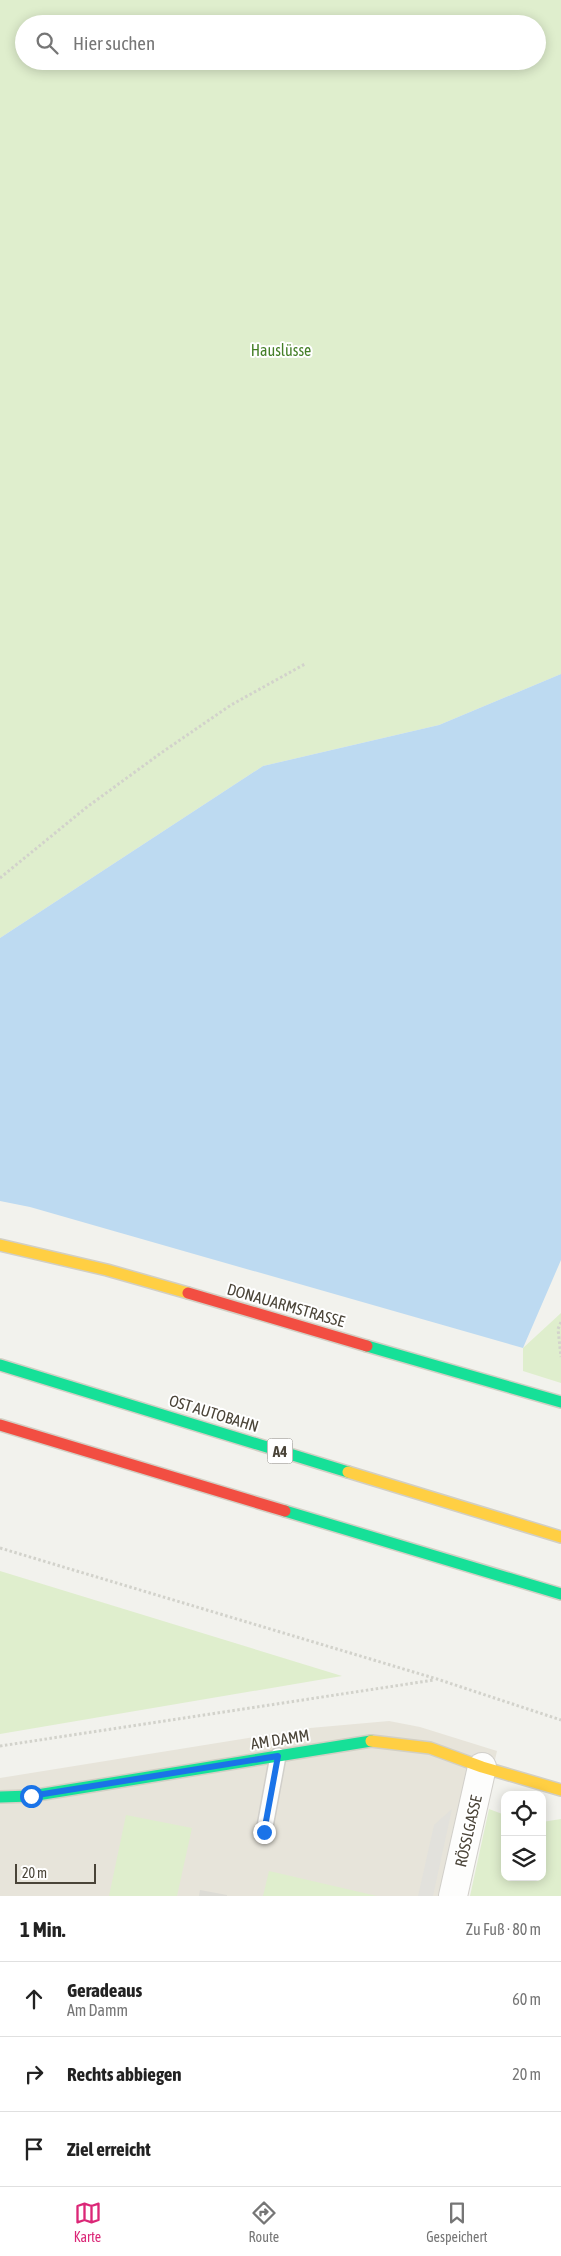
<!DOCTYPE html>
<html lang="de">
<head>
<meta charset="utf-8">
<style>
  :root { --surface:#fff; --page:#f6f6f6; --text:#222; --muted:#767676; --line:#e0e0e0; --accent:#db2777 }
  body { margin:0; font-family:"Asap Condensed",sans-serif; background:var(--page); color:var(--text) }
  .controls { position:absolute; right:15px; bottom:15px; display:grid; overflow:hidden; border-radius:10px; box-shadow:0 2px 12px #0003 }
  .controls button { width:45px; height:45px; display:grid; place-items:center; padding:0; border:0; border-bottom:1px solid var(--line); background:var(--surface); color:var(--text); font:25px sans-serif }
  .scale { position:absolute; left:15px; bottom:12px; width:81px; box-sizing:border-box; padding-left:5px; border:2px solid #4a4438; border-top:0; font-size:14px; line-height:18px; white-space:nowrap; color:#4a4438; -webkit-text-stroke:4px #fff; paint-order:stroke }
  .stop { position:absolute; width:15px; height:15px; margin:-11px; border:4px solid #1a73e8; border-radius:50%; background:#fff }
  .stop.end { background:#1a73e8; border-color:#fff; box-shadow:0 1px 5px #0008 }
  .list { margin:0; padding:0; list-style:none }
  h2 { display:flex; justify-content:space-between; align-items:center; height:65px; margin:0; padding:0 20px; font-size:21px }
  h2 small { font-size:16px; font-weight:400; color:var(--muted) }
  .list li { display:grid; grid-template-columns:32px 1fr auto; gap:15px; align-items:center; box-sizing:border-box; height:75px; padding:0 20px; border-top:1px solid var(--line) }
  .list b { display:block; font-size:19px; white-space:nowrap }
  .list p { margin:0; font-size:16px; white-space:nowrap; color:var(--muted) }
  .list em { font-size:16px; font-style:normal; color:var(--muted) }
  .icon { flex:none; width:28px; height:28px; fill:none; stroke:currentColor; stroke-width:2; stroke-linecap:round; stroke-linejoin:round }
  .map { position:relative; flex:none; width:561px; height:1896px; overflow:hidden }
  .search { position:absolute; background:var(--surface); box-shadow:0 2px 12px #0003; left:15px; right:15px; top:15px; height:55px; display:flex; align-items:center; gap:12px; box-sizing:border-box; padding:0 18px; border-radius:28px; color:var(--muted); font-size:19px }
  .sheet { height:290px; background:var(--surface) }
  nav { display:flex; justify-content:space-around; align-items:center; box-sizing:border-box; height:70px; border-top:1px solid var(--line); background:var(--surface); font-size:14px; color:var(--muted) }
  nav a { display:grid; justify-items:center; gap:2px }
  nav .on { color:var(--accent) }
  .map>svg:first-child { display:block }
</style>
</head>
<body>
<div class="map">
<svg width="561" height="1896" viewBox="0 0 561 1896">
  <rect width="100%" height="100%" fill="#f2f2ed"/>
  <!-- residential -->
  <path fill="#e7e4da" d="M389,1721l31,6 77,24 -33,145h-464v-118l310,-50z"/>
  <!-- green -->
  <path fill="#dfeecd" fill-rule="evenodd" d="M0,0h561v674l-122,51 -176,41 -263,172zM24,24h513v37h-513z
    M561,1313v70l-38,-12v-23z
    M0,1571l342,105 -342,58z
    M489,1809l16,6v62h37v-55l19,-3v77h-91z
    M126,1815l66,13 -15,68h-68z
    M269,1871l108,25h-114z"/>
  <!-- parking -->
  <path fill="#e2e1dc" d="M452,1809l-19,87h-15l16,-71z"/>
  <!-- water -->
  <path fill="#bddaf1" d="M561,674v586l-38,88 -493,-141 -30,-6v-263l263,-172 176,-41z"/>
  <!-- building -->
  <path fill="#dcdbd5" d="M200,1890l27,5v1h-28z"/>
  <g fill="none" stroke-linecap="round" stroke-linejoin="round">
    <!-- lane casing -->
    <g stroke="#d1cfca" stroke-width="18">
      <path id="lane" d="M264,1832l14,-76"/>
    </g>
    <!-- street casing -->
    <g stroke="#d1cfca" stroke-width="30">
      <path id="street" d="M453,1896l29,-129"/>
    </g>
    <!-- fast casing -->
    <g stroke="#d2cfc4" stroke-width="14">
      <path id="fast" d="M367,1346l194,56
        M0,1365l348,107
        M285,1511l276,83
        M0,1797l31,-1 340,-55"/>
    </g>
    <!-- slow casing -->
    <g stroke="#d2cfc4" stroke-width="14">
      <path id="slow" d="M0,1245l107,25 81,23
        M348,1472l213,65
        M371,1741l59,7 52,19 79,23"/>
    </g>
    <!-- jam casing -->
    <g stroke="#d2cfc4" stroke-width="14">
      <path id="jam" d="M188,1293l179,53
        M0,1425l285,86"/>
    </g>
    <!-- path -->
    <path stroke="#d2d2cb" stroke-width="3" stroke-dasharray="2.5 2.5" stroke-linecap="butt" d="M0,878l87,-71 74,-54 70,-48 74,-41
      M561,1322l-3,7 3,28
      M0,1548l437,131 124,41
      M0,1746l434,-66"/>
    <!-- lane -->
    <use href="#lane" stroke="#fdfdfc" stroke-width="15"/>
    <!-- street -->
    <use href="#street" stroke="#fdfdfc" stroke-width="28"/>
    <!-- fast -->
    <use href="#fast" stroke="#16e098" stroke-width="11"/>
    <!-- slow -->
    <use href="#slow" stroke="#ffcf43" stroke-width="11"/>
    <!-- jam -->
    <use href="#jam" stroke="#f24e42" stroke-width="11"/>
  </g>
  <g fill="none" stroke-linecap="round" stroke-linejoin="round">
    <!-- route -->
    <path stroke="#1a73e8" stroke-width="6" d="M31,1796l247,-40 -14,76"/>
  </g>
  <g text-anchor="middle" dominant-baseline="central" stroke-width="4" stroke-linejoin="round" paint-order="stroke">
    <!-- shield labels -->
    <rect fill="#fff" stroke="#807c74" stroke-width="1" x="267.5" y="1438.5" width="25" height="25" rx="4"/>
    <g font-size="15" font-weight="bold" fill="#4a4438">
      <text x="280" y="1451">A4</text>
    </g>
    <!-- park labels -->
    <g font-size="16" fill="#457f28" stroke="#fff">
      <text x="281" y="350">Hauslüsse</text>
    </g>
    <!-- street labels -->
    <g font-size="16" fill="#4a4438" stroke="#fff">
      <text transform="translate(286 1305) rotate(16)">DONAUARMSTRASSE</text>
      <text transform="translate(214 1413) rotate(17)">OST AUTOBAHN</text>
      <text transform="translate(280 1739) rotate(-9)">AM DAMM</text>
      <text transform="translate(468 1831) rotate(-77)">RÖSSLGASSE</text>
    </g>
  </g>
</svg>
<div class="controls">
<button><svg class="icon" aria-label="locate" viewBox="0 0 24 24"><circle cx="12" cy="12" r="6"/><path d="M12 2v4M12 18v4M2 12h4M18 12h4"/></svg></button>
<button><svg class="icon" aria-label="layers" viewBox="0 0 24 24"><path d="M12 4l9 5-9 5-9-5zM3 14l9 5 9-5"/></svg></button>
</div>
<div class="scale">20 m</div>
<div class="stop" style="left:31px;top:1796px"></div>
<div class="stop end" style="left:264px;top:1832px"></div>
<div class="search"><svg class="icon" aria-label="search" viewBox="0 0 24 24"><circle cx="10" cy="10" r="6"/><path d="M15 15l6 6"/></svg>Hier suchen</div>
</div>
<section class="sheet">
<h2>1 Min.<small>Zu Fuß · 80 m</small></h2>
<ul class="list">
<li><svg class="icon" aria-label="ahead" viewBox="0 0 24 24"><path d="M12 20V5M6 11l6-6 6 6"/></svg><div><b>Geradeaus</b><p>Am Damm</p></div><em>60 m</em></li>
<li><svg class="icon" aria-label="right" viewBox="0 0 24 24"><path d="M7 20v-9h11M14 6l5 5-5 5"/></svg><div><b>Rechts abbiegen</b></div><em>20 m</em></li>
<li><svg class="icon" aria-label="arrive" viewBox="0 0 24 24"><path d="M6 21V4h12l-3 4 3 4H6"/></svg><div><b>Ziel erreicht</b></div></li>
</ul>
</section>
<nav>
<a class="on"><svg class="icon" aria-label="map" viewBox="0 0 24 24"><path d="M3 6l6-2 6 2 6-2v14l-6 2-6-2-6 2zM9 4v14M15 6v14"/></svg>Karte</a>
<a><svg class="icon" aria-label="directions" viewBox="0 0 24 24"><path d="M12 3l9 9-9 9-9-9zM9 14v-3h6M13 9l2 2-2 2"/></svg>Route</a>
<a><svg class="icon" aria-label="saved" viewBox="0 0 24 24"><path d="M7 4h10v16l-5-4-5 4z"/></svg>Gespeichert</a>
</nav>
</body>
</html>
